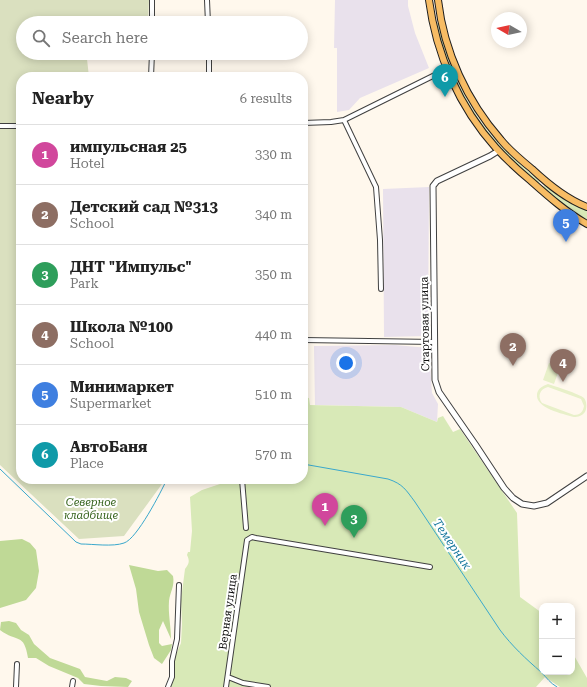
<!DOCTYPE html>
<html lang="en">
<head>
<meta charset="utf-8">
<style>
  :root { --surface:#fff; --page:#f2f2f2; --text:#222; --muted:#767676; --line:#e0e0e0; --accent:#1a73e8 }
  body { margin:0; font-family:"Roboto Serif",serif; background:var(--page); color:var(--text) }
  .controls { position:absolute; right:12px; bottom:12px; display:grid; overflow:hidden; border-radius:8px; box-shadow:0 2px 10px #0003 }
  .controls button { width:36px; height:36px; display:grid; place-items:center; padding:0; border:0; border-bottom:1px solid var(--line); background:var(--surface); color:var(--text); font:20px sans-serif }
  .compass { position:absolute; left:491px; top:12px; width:36px; height:36px; border-radius:50%; background:var(--surface); box-shadow:0 2px 10px #0003; rotate:279deg }
  .you { position:absolute; left:346px; top:363px; width:14px; height:14px; margin:-10px; border:3px solid #fff; border-radius:50%; background:#1a73e8; box-shadow:0 0 0 6px #1a73e833 }
  .badge { display:grid; place-items:center; width:26px; height:26px; border-radius:50%; background:var(--accent); color:#fff; font-size:13px; font-weight:700 }
  .pin { position:absolute; translate:-50% -33px; filter:drop-shadow(0 1px 2px #0008) }
  .pin::after { content:''; position:absolute; top:21px; width:14px; height:12px; background:inherit; clip-path:polygon(0 0,100% 0,50% 100%) }
  .list { margin:0; padding:0; list-style:none }
  h2 { display:flex; justify-content:space-between; align-items:center; height:52px; margin:0; padding:0 16px; font-size:17px }
  h2 small { font-size:13px; font-weight:400; color:var(--muted) }
  .list li { display:grid; grid-template-columns:26px 1fr auto; gap:12px; align-items:center; box-sizing:border-box; height:60px; padding:0 16px; border-top:1px solid var(--line) }
  .list b { display:block; font-size:15px; white-space:nowrap }
  .list p { margin:0; font-size:13px; white-space:nowrap; color:var(--muted) }
  .list em { font-size:13px; font-style:normal; color:var(--muted) }
  .icon { flex:none; width:22px; height:22px; fill:none; stroke:currentColor; stroke-width:2; stroke-linecap:round; stroke-linejoin:round }
  .map { position:relative; flex:none; width:587px; height:687px; overflow:hidden }
  .search { position:absolute; background:var(--surface); box-shadow:0 2px 10px #0003; left:16px; top:16px; width:292px; height:44px; display:flex; align-items:center; gap:10px; box-sizing:border-box; padding:0 14px; border-radius:22px; color:var(--muted); font-size:15px }
  .panel { position:absolute; background:var(--surface); box-shadow:0 2px 10px #0003; left:16px; top:72px; width:292px; height:412px; border-radius:16px }
  .map>svg:first-child { display:block }
</style>
</head>
<body>
<div class="map">
<svg width="587" height="687" viewBox="0 0 587 687">
  <rect width="100%" height="100%" fill="#fff8ed"/>
  <!-- industrial -->
  <path fill="#e9e1ec" d="M335,0h73v6l7,27 14,35 -69,30 -11,12 -12,2v-64h-3z
    M429,187l-1,149 -44,1 -1,-148z
    M395,345l34,3 3,45 6,11 -1,18 -36,-15 -86,-2 -1,-59z"/>
  <!-- green -->
  <path fill="#d8e9b7" d="M436,23h2c11,48 34,96 70,130 10,10 21,19 32,29l-2,1c-11,-9 -22,-18 -32,-28 -36,-35 -59,-84 -70,-132z
    M545,186l17,12 25,12v10l-27,-18 -18,-15z
    M303,397l6,1 1,7 91,2 36,15 1,-4 5,-2 10,16 7,-3 57,84 3,84 22,16v59h30v-20l15,26v9h-27l-15,-10 -9,10h-365l3,-14 1,-16 6,-14 1,-19 -1,-24 4,-31c4,-5 5,-8 2,-14l1,-3h2l2,-21 -2,-34 12,-7 33,-11h68z"/>
  <!-- forest -->
  <path fill="#bfd996" d="M22,539l8,4 6,7 3,21 -3,17 -10,12 -26,8v-67z
    M129,565l29,6 9,-1 6,6c2,10 -3,16 -4,25 -1,13 2,25 2,38l-8,-18 -4,9v13l3,3 10,-2 -1,6 -9,14 -8,-6 -5,-13 -10,-33 -3,-23z
    M9,621l7,2 5,7 8,5 5,9 16,14 30,11 5,8 22,4 8,-4 11,1 6,3 -4,6 -27,-1 -17,-2 -6,-6 -29,-12 -13,-8h-8c-4,-26 -11,-15 -28,-28l1,-8z"/>
  <!-- cemetery -->
  <path fill="#dae0bf" d="M0,0h149l-1,23h-125v30h72l-8,6 2,18h-68v402h147l-6,5 -38,52 -45,3 -79,-74z"/>
  <!-- pitch -->
  <path fill="#e8f0c9" fill-rule="evenodd" d="M549,363l11,4 -6,17 -11,-4z
    M548,384c6,2 32,10 36,14 3,4 3,10 1,14 -3,4 -7,5 -11,5 -11,-3 -39,-9 -37,-23 1,-6 6,-8 11,-10zM548,387l33,12 3,7c-1,6 -4,9 -10,9l-32,-12c-5,-7 -2,-14 6,-16z"/>
  <g fill="none" stroke-linecap="round" stroke-linejoin="round">
    <!-- stream -->
    <path stroke="#3aa8cc" stroke-width="1" d="M303,464l85,15c15,5 18,11 27,23l85,128c12,16 26,29 41,42 6,6 9,11 16,15
      M0,469l76,73 5,2c12,0 32,3 43,-1 13,-4 37,-51 43,-64"/>
    <!-- minor casing -->
    <g stroke="#404040" stroke-width="6">
      <path id="minor" d="M207,0l1,23
        M152,23v-23
        M209,53v24
        M151,77l1,-24
        M344,120l32,67 4,53 1,49
        M303,123l28,-1 13,-2 103,-51
        M0,126h21
        M303,340l132,2
        M242,479l4,49
        M228,677l15,6 25,4
        M16,687l1,-23
        M72,687l1,-6
        M168,687l4,-10v-16l5,-22 2,-54
        M226,687l21,-147 5,-3 4,1 174,29"/>
    </g>
    <!-- tertiary casing -->
    <g stroke="#404040" stroke-width="7">
      <path id="tertiary" d="M498,151l-8,5 -53,25 -4,5 2,194 4,12 36,52 29,44 9,10 9,6 12,2 13,-3 40,-27"/>
    </g>
    <!-- primary casing -->
    <g stroke="#1e1e1e" stroke-width="8">
      <path id="primary" d="M429,0c7,54 30,107 67,148 11,12 23,23 35,33 18,16 35,31 56,43
        M438,0c6,52 29,101 63,140 9,11 20,20 31,29 17,16 34,30 55,38"/>
    </g>
    <!-- minor -->
    <use href="#minor" stroke="#fff" stroke-width="4"/>
    <!-- tertiary -->
    <use href="#tertiary" stroke="#fff" stroke-width="5"/>
    <!-- primary -->
    <use href="#primary" stroke="#f7bc64" stroke-width="6"/>
  </g>
  <g text-anchor="middle" dominant-baseline="central" stroke-width="4" stroke-linejoin="round" paint-order="stroke">
    <!-- street labels -->
    <g font-size="11" fill="#0d0d0d" stroke="#fff">
      <text transform="translate(425 324) rotate(-91)">Стартовая улица</text>
      <text transform="translate(228 612) rotate(-82)">Верная улица</text>
    </g>
    <!-- park labels -->
    <g font-size="11" font-style="italic" fill="#37641e" stroke="#fff">
      <text x="91" y="502">Северное<tspan x="91" dy="13">кладбище</tspan></text>
    </g>
    <!-- water labels -->
    <g font-size="12" font-style="italic" fill="#17789d" stroke="#fff">
      <text transform="translate(452 544) rotate(56)">Темерник</text>
    </g>
  </g>
</svg>
<div class="controls">
<button>+</button>
<button>−</button>
</div>
<svg class="compass" viewBox="-18 -18 36 36"><path d="M0-13l5 13h-10z" fill="#e53935"/><path d="M0 13l5-13h-10z" fill="#767676"/></svg>
<div class="you"></div>
<div class="pin badge" style="left:325px;top:526px;background:#d1479c">1</div>
<div class="pin badge" style="left:513px;top:366px;background:#8d6e63">2</div>
<div class="pin badge" style="left:354px;top:538px;background:#2e9e5b">3</div>
<div class="pin badge" style="left:563px;top:382px;background:#8d6e63">4</div>
<div class="pin badge" style="left:566px;top:242px;background:#3f7fe0">5</div>
<div class="pin badge" style="left:445px;top:97px;background:#0f9aa8">6</div>
<div class="search"><svg class="icon" aria-label="search" viewBox="0 0 24 24"><circle cx="10" cy="10" r="6"/><path d="M15 15l6 6"/></svg>Search here</div>
<section class="panel">
<h2>Nearby<small>6 results</small></h2>
<ul class="list">
<li><span class="badge" style="background:#d1479c">1</span><div><b>импульсная 25</b><p>Hotel</p></div><em>330 m</em></li>
<li><span class="badge" style="background:#8d6e63">2</span><div><b>Детский сад №313</b><p>School</p></div><em>340 m</em></li>
<li><span class="badge" style="background:#2e9e5b">3</span><div><b>ДНТ &quot;Импульс&quot;</b><p>Park</p></div><em>350 m</em></li>
<li><span class="badge" style="background:#8d6e63">4</span><div><b>Школа №100</b><p>School</p></div><em>440 m</em></li>
<li><span class="badge" style="background:#3f7fe0">5</span><div><b>Минимаркет</b><p>Supermarket</p></div><em>510 m</em></li>
<li><span class="badge" style="background:#0f9aa8">6</span><div><b>АвтоБаня</b><p>Place</p></div><em>570 m</em></li>
</ul>
</section>
</div>
</body>
</html>
